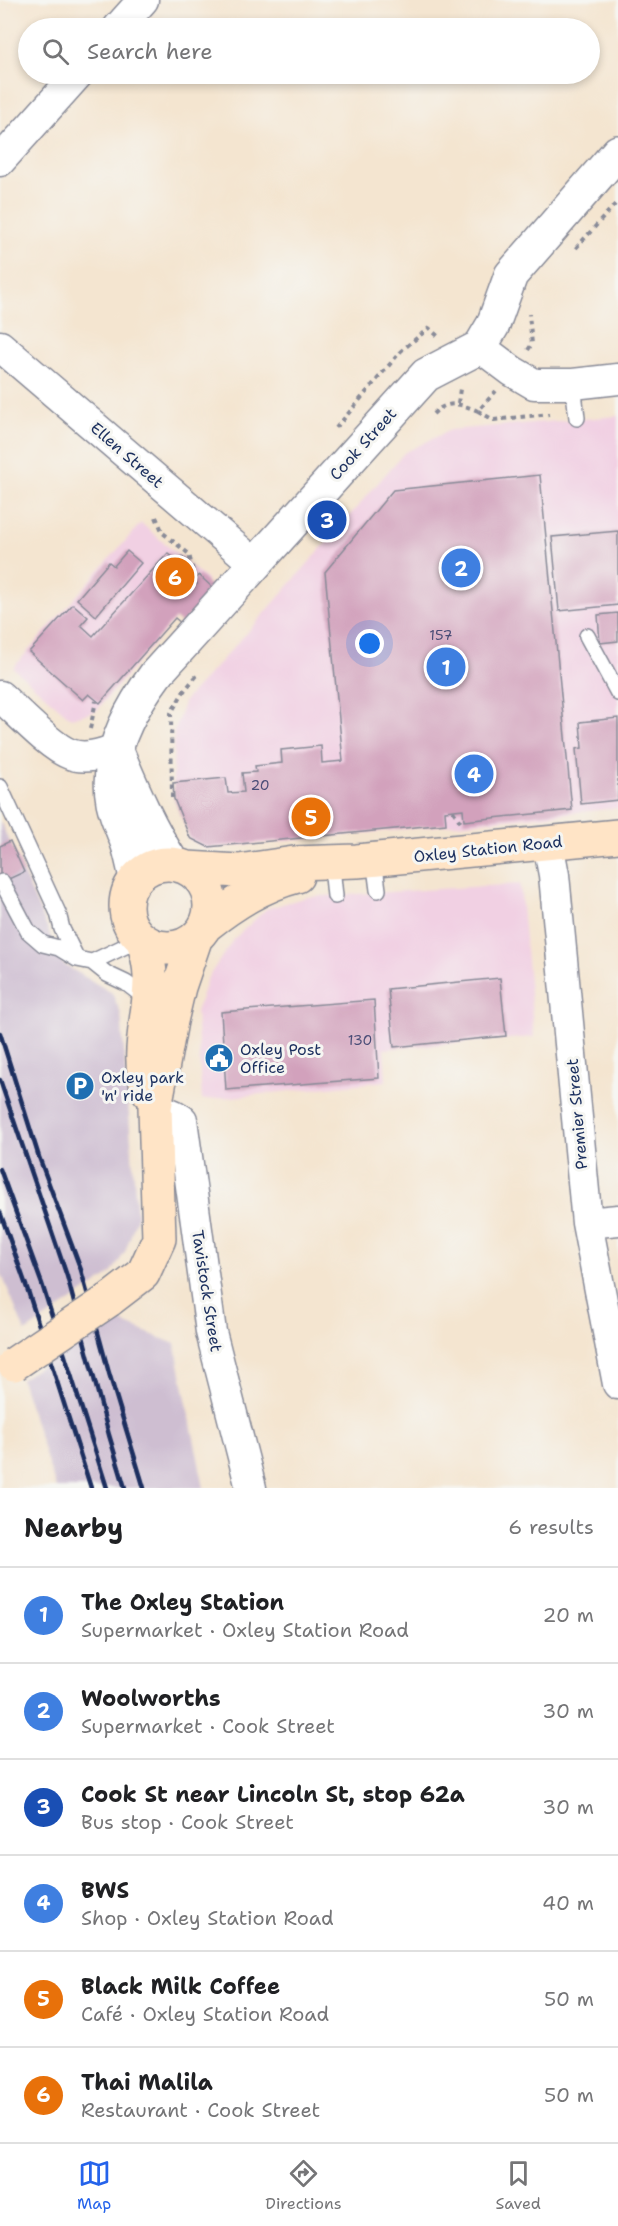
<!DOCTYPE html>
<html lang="en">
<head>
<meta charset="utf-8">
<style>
  :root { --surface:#fff; --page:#f6f6f6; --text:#202124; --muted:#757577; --line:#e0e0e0; --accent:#2563eb }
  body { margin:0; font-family:"Shantell Sans",sans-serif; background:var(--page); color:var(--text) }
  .you { position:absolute; left:370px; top:644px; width:21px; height:21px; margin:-15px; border:4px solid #fff; border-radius:50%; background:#1a73e8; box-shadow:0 0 0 9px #1a73e833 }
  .badge { display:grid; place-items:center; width:39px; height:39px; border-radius:50%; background:var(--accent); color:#fff; font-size:20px; font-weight:700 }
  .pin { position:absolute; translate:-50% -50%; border:3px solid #fff; box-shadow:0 2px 6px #0006 }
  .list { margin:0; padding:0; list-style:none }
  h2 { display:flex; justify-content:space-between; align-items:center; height:78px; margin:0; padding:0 24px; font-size:26px }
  h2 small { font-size:20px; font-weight:400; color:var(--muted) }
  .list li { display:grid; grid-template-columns:39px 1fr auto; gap:18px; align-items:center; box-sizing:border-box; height:96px; padding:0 24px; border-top:2px solid var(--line) }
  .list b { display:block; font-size:22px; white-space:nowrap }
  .list p { margin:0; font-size:20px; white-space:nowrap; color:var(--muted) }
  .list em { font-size:20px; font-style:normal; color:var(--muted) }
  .icon { flex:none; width:33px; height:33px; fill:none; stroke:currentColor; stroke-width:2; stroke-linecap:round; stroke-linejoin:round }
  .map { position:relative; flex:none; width:618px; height:1488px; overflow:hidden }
  .search { position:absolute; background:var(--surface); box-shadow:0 3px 9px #0003; left:18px; right:18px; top:18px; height:66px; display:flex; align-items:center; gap:15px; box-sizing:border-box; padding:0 21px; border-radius:33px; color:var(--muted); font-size:22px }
  .sheet { height:654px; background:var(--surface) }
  nav { display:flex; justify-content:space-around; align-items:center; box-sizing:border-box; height:84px; border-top:2px solid var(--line); background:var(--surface); font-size:16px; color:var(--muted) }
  nav a { display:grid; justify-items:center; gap:3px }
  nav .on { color:var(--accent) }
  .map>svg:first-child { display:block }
</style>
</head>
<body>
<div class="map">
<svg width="618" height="1488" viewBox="0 0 618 1488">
  <rect width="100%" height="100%" fill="#f6f6f2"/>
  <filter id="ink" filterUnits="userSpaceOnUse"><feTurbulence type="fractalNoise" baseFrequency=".0167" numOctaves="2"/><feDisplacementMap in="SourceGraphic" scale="12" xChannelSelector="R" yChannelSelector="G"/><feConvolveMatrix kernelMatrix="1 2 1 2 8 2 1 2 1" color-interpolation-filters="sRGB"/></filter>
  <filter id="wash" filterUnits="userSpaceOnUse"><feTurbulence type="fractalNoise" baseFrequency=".008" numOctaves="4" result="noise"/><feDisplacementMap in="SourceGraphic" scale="24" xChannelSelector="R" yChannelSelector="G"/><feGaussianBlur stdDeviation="1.35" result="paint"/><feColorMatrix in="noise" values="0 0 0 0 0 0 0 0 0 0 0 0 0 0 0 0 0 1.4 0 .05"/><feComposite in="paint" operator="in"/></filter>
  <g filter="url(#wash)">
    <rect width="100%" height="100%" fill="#f4e5d0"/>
    <!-- built -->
    <path fill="#f1d0e3" d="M618,416v392l-412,41 -17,-10 -16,-60 1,-47 11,-32 80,-87 139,-160 46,-23z
      M141,523l67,58 -112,130 -25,7 -58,-50z
      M520,884l14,153 -150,12 2,32 -184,19 -6,-88 11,-33 26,-39 33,-31 41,-12z"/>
    <!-- industrial -->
    <path fill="#cebed1" d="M0,821l63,143 49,29 9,21 16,203 -12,35 -14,22 -86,58 -25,-62z
      M114,1319l61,25 29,144h-148l-35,-109z"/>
    <g id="blocks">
      <!-- building -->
      <path fill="#d2a1bc" d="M540,475l32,335 -108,11 -1,-12 -18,2 1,13 -238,23 -18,-9 -16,-39 -1,-16 53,-5 2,15 16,-1 -2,-19 14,-1 -1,-6 27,-3 -1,-13 40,-4 1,17 21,-2 -18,-189 68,-82z
        M618,531v74l-59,6 -7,-74z
        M127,551l14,12 -45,53 -19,-17 32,-37 5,4z
        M168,553l9,8 5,-5 5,5 1,19 4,4 7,-9 15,14 -32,35 -7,-6 -75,85 -11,-9 -6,6 -54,-48 44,-48 15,13 -7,8 12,11z
        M618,613v28l-18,2 -2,-28z
        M618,718v82l-37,4 -5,-55 6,-1 -2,-26z
        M10,841l14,31 -24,11v-37z
        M500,978l6,58 -112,11 -6,-58z
        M374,1000l5,78 -153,12 -5,-78z"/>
    </g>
  </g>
  <g filter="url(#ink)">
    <use href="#blocks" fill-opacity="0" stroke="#888a97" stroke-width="1.5"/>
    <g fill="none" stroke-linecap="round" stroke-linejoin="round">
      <!-- service casing -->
      <g stroke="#888a97" stroke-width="18">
        <path id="service" d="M573,384l4,34
          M587,636l31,57
          M0,787l58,126 4,16 15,30
          M374,859l4,31
          M332,867l3,29
          M2,882l26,49 15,13 16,4 18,11 15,3 15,12 19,9 22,17
          M92,962l48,-23"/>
      </g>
      <!-- minor casing -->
      <g stroke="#888a97" stroke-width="33">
        <path id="minor" d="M118,28l25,-28
          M0,161l78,-87
          M0,346l255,218
          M480,347l32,24 22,13h39l45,-5
          M0,696c17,15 50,51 70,58 15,6 32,0 46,-5
          M548,843l6,32 33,348 31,161
          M155,1107l19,8 8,5 29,212 40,156
          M587,1223l31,-3"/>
      </g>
      <!-- tertiary casing -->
      <g stroke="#888a97" stroke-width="36">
        <path id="tertiary" d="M118,754c16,38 32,75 55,110
          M136,877c-3,-11 -5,-24 -9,-35 -5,-13 -11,-26 -14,-40 -9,-45 17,-93 43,-128l270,-299 54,-28 13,-22 18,-50 107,-123"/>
      </g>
      <!-- secondary casing -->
      <g stroke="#888a97" stroke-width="36">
        <path id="secondary" d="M126 906a42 42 0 1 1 84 0a42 42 0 1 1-84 0Z
          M187,868l52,3 55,-8 63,-2 261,-25
          M205,926c28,-22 57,-41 92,-50
          M143,941c4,12 7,23 7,36 1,39 -16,76 -1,115
          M109,1300l34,-26 16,-35 -4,-132 16,-86 8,-34 17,-50"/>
      </g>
      <!-- path -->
      <path stroke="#888a97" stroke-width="4" stroke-dasharray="4.5 4.5" stroke-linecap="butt" d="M576,248l42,-47
        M528,350l4,-6 -3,-30
        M496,391l-18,20 16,9 55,-6
        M458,403l2,-14
        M433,414c15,-15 28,-10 45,-3
        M336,428l65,-77 28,-23 10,9
        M156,517l7,16 26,21 7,31
        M90,729l6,-28
        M172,798l-1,-85 13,-22 15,-18
        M453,811l8,12"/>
      <!-- service -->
      <use href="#service" stroke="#fff" stroke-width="15"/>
      <!-- minor -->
      <use href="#minor" stroke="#fff" stroke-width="30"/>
      <!-- tertiary -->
      <use href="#tertiary" stroke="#fff" stroke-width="33"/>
      <!-- secondary -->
      <use href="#secondary" stroke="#ffe4c6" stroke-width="33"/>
      <!-- rail -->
      <path stroke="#1b2f5e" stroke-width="4.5" d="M0,1033l39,124 42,113 28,103 35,115
        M0,1080l67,196 42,159 16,53
        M0,1169l42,115 65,204
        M0,1212l28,79 63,197"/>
      <!-- secondary-bridge casing -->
      <g stroke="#888a97" stroke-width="36" stroke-linecap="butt">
        <path id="secondary-bridge" d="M14,1364l95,-64"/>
      </g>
      <!-- secondary-bridge -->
      <use href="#secondary-bridge" stroke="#ffe4c6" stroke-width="33"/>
    </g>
  </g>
  <!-- icons -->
  <defs>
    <g id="civic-disc" transform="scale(1.5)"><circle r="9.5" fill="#1f6fb2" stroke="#f6f6f2"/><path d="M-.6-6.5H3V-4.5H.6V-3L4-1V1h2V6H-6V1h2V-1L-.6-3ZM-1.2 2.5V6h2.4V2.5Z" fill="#fff"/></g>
    <g id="parking-disc" transform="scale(1.5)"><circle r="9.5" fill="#1f6fb2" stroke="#f6f6f2"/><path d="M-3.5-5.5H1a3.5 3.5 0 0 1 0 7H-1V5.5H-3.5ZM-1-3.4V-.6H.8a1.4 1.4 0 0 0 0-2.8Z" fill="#fff"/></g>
  </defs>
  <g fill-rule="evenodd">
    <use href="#civic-disc" x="219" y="1058"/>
    <use href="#parking-disc" x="80" y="1086"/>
  </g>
  <g text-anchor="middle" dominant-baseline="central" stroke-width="6" stroke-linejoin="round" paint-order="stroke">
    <!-- number labels -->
    <g font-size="14" fill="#494c76">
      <text x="441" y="635">157</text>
      <text x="260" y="785">20</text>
      <text x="360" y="1040">130</text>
    </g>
    <!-- street labels -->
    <g font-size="16" fill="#1b2f5e" stroke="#f6f6f2">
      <text transform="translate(363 444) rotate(-48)">Cook Street</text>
      <text transform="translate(127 455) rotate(41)">Ellen Street</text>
      <text transform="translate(488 849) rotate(-6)">Oxley Station Road</text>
      <text transform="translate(577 1114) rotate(-95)">Premier Street</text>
      <text transform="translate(207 1291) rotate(81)">Tavistock Street</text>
    </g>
    <!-- poi labels -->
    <g font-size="16" fill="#1b2f5e" stroke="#f6f6f2" text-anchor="start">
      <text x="240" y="1049">Oxley Post<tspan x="240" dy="18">Office</tspan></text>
      <text x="101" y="1077">Oxley park<tspan x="101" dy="18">'n' ride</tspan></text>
    </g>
  </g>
</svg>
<div class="you"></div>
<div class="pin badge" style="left:446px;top:667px;background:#3f7fe0">1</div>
<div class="pin badge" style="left:461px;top:568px;background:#3f7fe0">2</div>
<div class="pin badge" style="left:327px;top:520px;background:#1a4fb4">3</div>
<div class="pin badge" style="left:474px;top:774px;background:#3f7fe0">4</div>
<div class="pin badge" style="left:311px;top:817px;background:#e8710a">5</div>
<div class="pin badge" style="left:175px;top:577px;background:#e8710a">6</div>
<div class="search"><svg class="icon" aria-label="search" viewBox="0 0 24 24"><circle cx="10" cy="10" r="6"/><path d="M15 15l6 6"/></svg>Search here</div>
</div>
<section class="sheet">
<h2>Nearby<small>6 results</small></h2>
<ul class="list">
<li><span class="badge" style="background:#3f7fe0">1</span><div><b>The Oxley Station</b><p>Supermarket · Oxley Station Road</p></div><em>20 m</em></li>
<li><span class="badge" style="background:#3f7fe0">2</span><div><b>Woolworths</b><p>Supermarket · Cook Street</p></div><em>30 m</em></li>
<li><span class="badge" style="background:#1a4fb4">3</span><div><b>Cook St near Lincoln St, stop 62a</b><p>Bus stop · Cook Street</p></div><em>30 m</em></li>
<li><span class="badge" style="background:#3f7fe0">4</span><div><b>BWS</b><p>Shop · Oxley Station Road</p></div><em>40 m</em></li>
<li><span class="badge" style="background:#e8710a">5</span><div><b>Black Milk Coffee</b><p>Café · Oxley Station Road</p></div><em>50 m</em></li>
<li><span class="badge" style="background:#e8710a">6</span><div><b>Thai Malila</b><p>Restaurant · Cook Street</p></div><em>50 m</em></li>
</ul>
</section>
<nav>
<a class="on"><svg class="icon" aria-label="map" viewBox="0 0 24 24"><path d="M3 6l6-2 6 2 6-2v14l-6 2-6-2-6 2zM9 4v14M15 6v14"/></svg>Map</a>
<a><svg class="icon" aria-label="directions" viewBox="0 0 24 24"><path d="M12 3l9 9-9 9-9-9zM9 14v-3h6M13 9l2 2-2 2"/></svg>Directions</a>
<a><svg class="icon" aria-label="saved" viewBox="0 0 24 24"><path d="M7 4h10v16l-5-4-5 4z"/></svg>Saved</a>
</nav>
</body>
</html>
